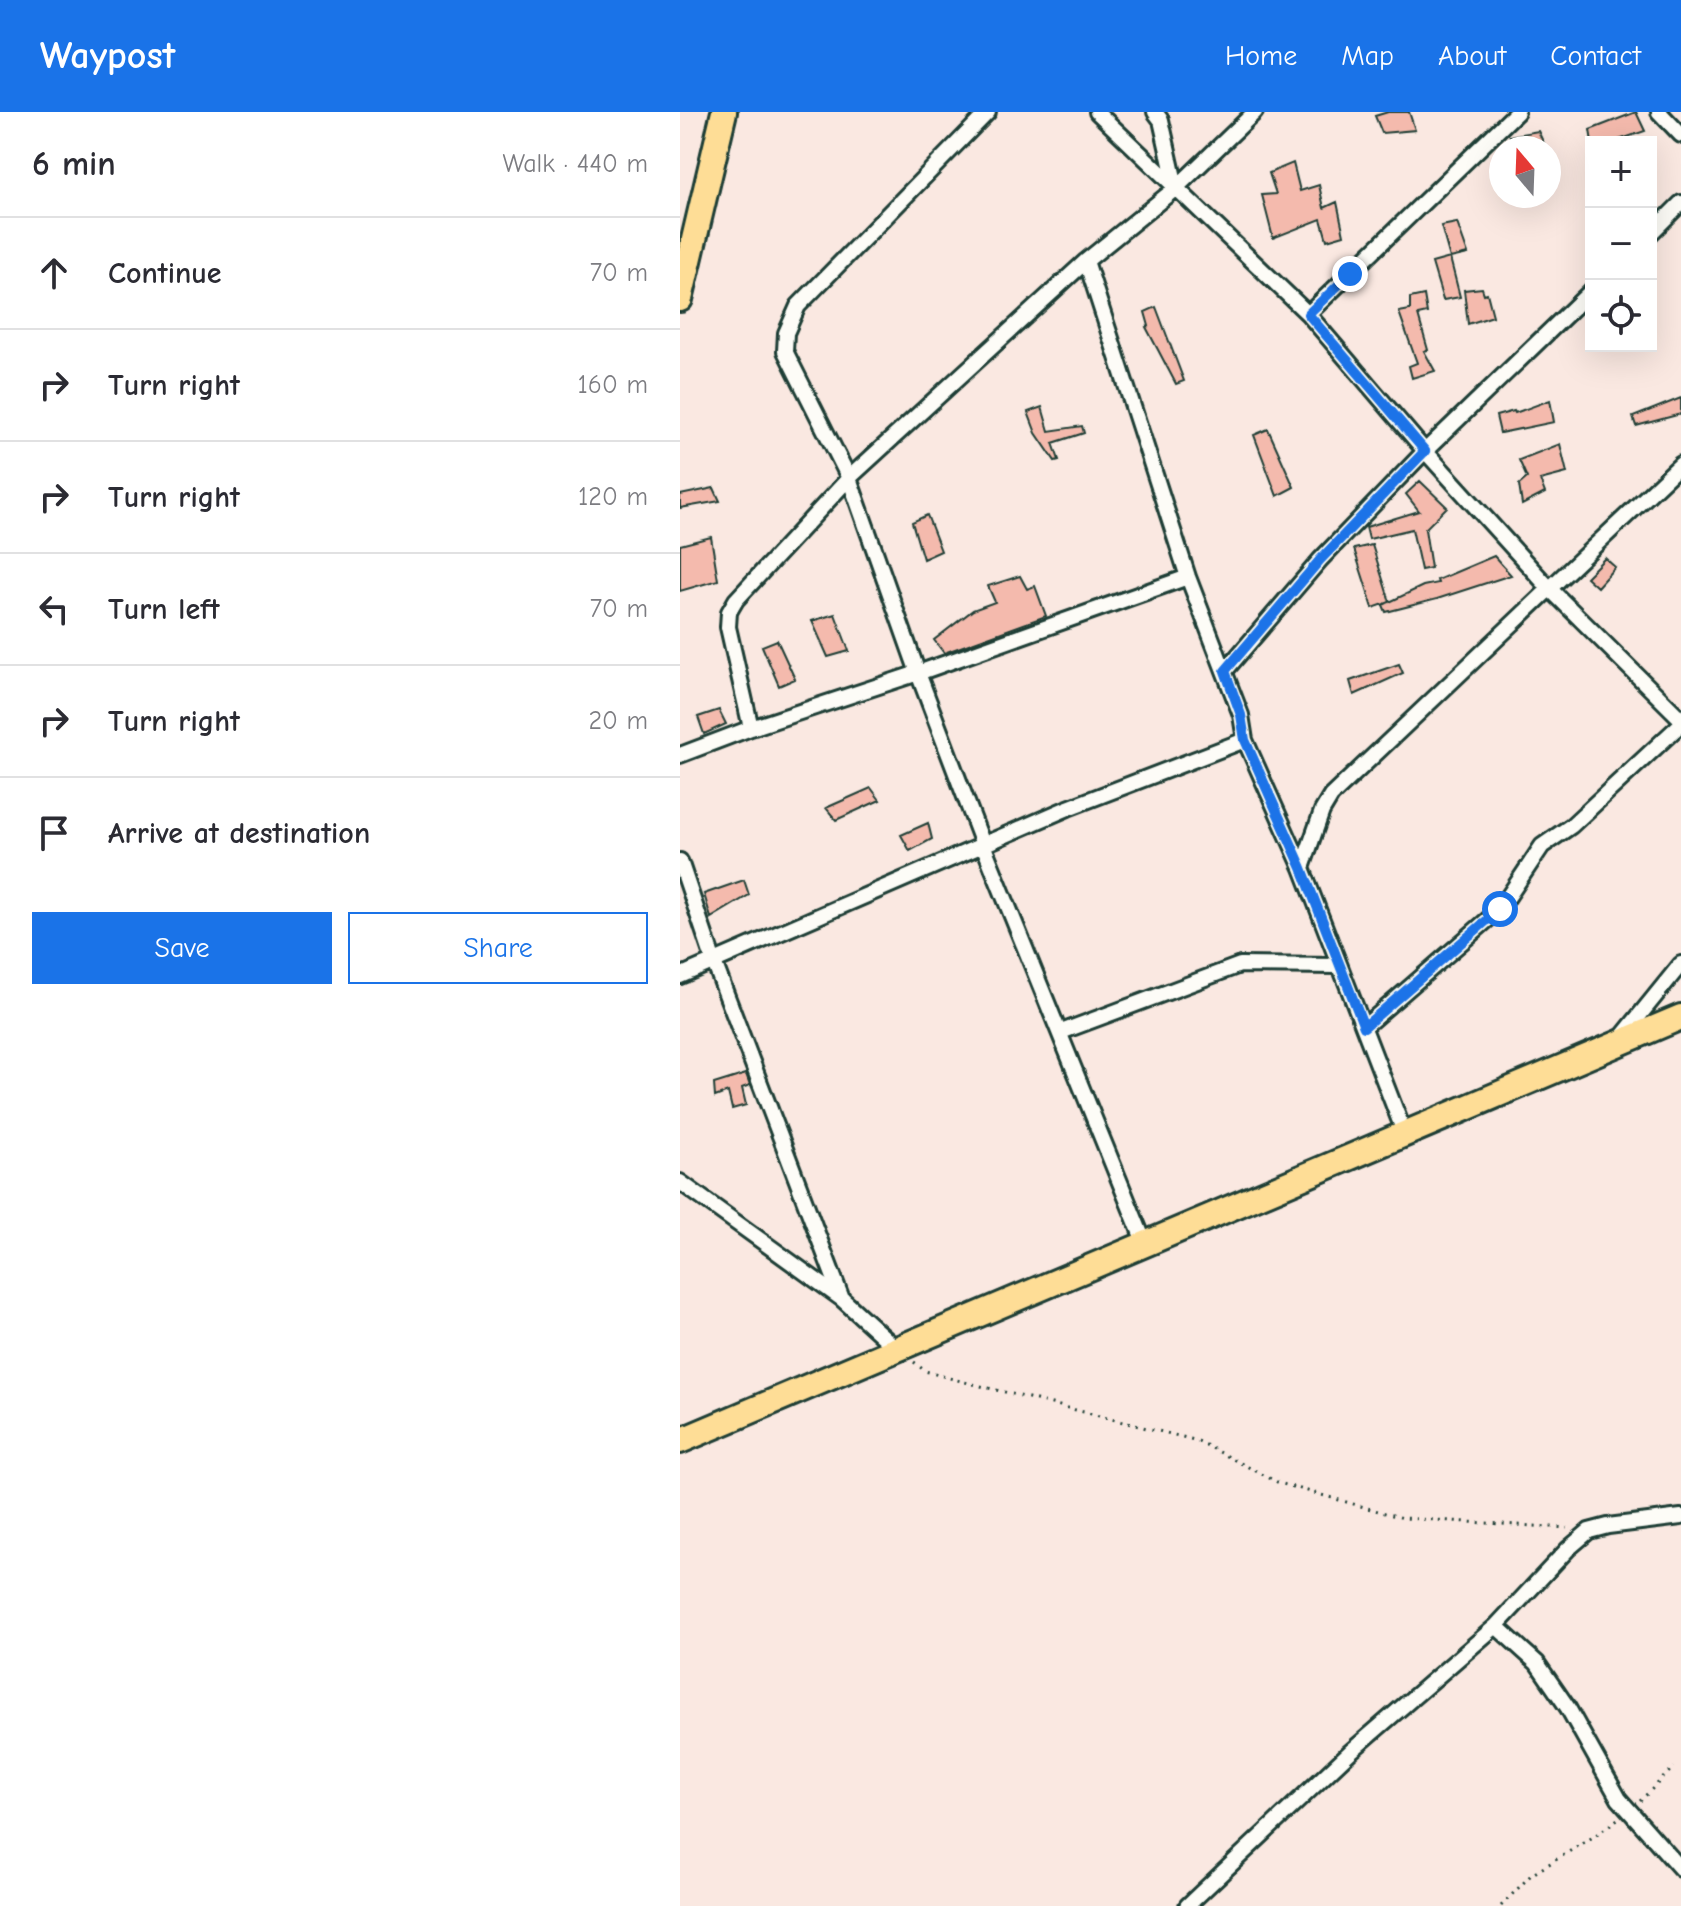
<!DOCTYPE html>
<html lang="en">
<head>
<meta charset="utf-8">
<style>
  :root { --surface:#fff; --page:#f7f7f7; --text:#2b2b33; --muted:#7c7c81; --line:#e1e1e2; --accent:#1a73e8 }
  body { margin:0; font-family:"Comic Neue",sans-serif; background:var(--page); color:var(--text) }
  .controls { position:absolute; right:24px; top:24px; display:grid; overflow:hidden; border-radius:0px; box-shadow:0 8px 32px #0002 }
  .controls button { width:72px; height:72px; display:grid; place-items:center; padding:0; border:0; border-bottom:2px solid var(--line); background:var(--surface); color:var(--text); font:40px sans-serif }
  .compass { position:absolute; left:809px; top:24px; width:72px; height:72px; border-radius:50%; background:var(--surface); box-shadow:0 8px 32px #0002; rotate:341deg }
  .stop { position:absolute; width:24px; height:24px; margin:-18px; border:6px solid #1a73e8; border-radius:50%; background:#fff }
  .stop.end { background:#1a73e8; border-color:#fff; box-shadow:0 2px 8px #0008 }
  .list { margin:0; padding:0; list-style:none }
  h2 { display:flex; justify-content:space-between; align-items:center; height:104px; margin:0; padding:0 32px; font-size:34px }
  h2 small { font-size:26px; font-weight:400; color:var(--muted) }
  .list li { display:grid; grid-template-columns:52px 1fr auto; gap:24px; align-items:center; box-sizing:border-box; height:112px; padding:0 32px; border-top:2px solid var(--line) }
  .list b { display:block; font-size:30px; white-space:nowrap }
  .list em { font-size:26px; font-style:normal; color:var(--muted) }
  .actions { display:flex; gap:16px; padding:24px 32px }
  .actions a { flex:1; padding:18px 0; border:2px solid var(--accent); border-radius:0px; text-align:center; font-size:28px; color:var(--accent) }
  .actions .main { background:var(--accent); color:#fff }
  .icon { flex:none; width:44px; height:44px; fill:none; stroke:currentColor; stroke-width:2; stroke-linecap:round; stroke-linejoin:round }
  .map { position:relative; flex:none; width:1001px; height:1794px; overflow:hidden }
  header { display:flex; align-items:center; gap:48px; box-sizing:border-box; height:112px; padding:0 40px; background:var(--accent); color:#fff }
  header strong { font-size:38px }
  nav { display:flex; gap:44px; margin-inline-start:auto; font-size:28px }
  main { display:flex }
  aside { flex:1; background:var(--surface) }
  .map>svg:first-child { display:block }
</style>
</head>
<body>
<header>
<strong>Waypost</strong>
<nav><a>Home</a><a>Map</a><a>About</a><a>Contact</a></nav>
</header>
<main>
<aside>
<h2>6 min<small>Walk · 440 m</small></h2>
<ul class="list">
<li><svg class="icon" aria-label="ahead" viewBox="0 0 24 24"><path d="M12 20V5M6 11l6-6 6 6"/></svg><div><b>Continue</b></div><em>70 m</em></li>
<li><svg class="icon" aria-label="right" viewBox="0 0 24 24"><path d="M7 20v-9h11M14 6l5 5-5 5"/></svg><div><b>Turn right</b></div><em>160 m</em></li>
<li><svg class="icon" aria-label="right" viewBox="0 0 24 24"><path d="M7 20v-9h11M14 6l5 5-5 5"/></svg><div><b>Turn right</b></div><em>120 m</em></li>
<li><svg class="icon" aria-label="left" viewBox="0 0 24 24"><path d="M17 20v-9H6M10 6l-5 5 5 5"/></svg><div><b>Turn left</b></div><em>70 m</em></li>
<li><svg class="icon" aria-label="right" viewBox="0 0 24 24"><path d="M7 20v-9h11M14 6l5 5-5 5"/></svg><div><b>Turn right</b></div><em>20 m</em></li>
<li><svg class="icon" aria-label="arrive" viewBox="0 0 24 24"><path d="M6 21V4h12l-3 4 3 4H6"/></svg><div><b>Arrive at destination</b></div></li>
</ul>
<div class="actions"><a class="main">Save</a><a>Share</a></div>
</aside>
<div class="map">
<svg width="1001" height="1794" viewBox="0 0 1001 1794">
  <rect width="100%" height="100%" fill="#fae8e1"/>
  <filter id="ink" filterUnits="userSpaceOnUse"><feTurbulence type="fractalNoise" baseFrequency=".0125" numOctaves="2"/><feDisplacementMap in="SourceGraphic" scale="16" xChannelSelector="R" yChannelSelector="G"/><feConvolveMatrix kernelMatrix="1 2 1 2 8 2 1 2 1" color-interpolation-filters="sRGB"/></filter>
  <g filter="url(#ink)">
    <!-- building -->
    <path fill="#f4baad" stroke="#1f3d34" stroke-width="2" d="M708,0h21l6,18 -33,3 -7,-17z
      M956,0l9,19 -32,11h-21l-2,-12z
      M858,19l8,17h-30l-6,-12z
      M613,51l7,28 19,-6 5,23 13,-6 7,33 -17,5 -6,-21 -48,19 -11,-43 14,-1 -7,-21z
      M777,111l11,31 -18,4 -9,-32z
      M770,146l10,39 -17,3 -11,-37z
      M802,176l2,6 3,-1 6,23 -25,8 -4,-34z
      M744,183l3,18 -9,2 10,35 -4,1 11,20 -23,7 -3,-12 8,-3 -18,-51 11,-2v-12z
      M476,195l28,74 -8,3 -30,-57 3,-1 -4,-14z
      M1001,286v16l-45,12 -3,-9z
      M870,288l4,22 -54,11 -4,-17 18,-5 1,2z
      M362,295l7,24 33,-5 2,7 -31,10 6,17 -4,1 -19,-28 -8,-21z
      M588,317l26,58 -17,9 -23,-61z
      M880,332l7,29 -27,7 5,13 -23,12 -3,-20 8,-7 -8,-18z
      M740,369l27,26 -22,22 6,39 -10,2 -9,-41 -43,10 -3,-12 53,-16 -13,-17z
      M34,376l6,13 -40,7v-13z
      M247,403l14,36 -18,8 -11,-37z
      M31,425l7,43 -38,11v-46z
      M692,433l18,57 -17,6 -19,-59z
      M814,444l17,19 -74,24 -51,13 -3,-7 40,-19 15,-3 -1,-3z
      M925,446l10,9 -18,20 -11,-10z
      M340,464l7,13 8,-3 11,30 -102,37 -10,-13 39,-30 22,-8 -7,-16z
      M155,502l14,37 -21,6 -16,-36z
      M97,528l18,39 -16,7 -17,-40z
      M719,552l4,9 -49,22 -4,-14z
      M39,598l7,14 -22,10 -6,-17z
      M191,676l9,12 -44,20 -10,-12z
      M248,711l4,16 -22,12 -9,-16z
      M64,768l5,15 -38,23 -7,-24z
      M66,962l4,11 -8,3 4,17 -14,4 -4,-17 -13,5 -1,-13z"/>
    <g fill="none" stroke-linecap="round" stroke-linejoin="round">
      <!-- minor casing -->
      <g stroke="#1f3d34" stroke-width="20">
        <path id="minor" d="M308,0l-190,194 -12,27 -1,18 64,127 69,195 66,174 161,397
          M417,0l211,202 117,137 125,138 131,130
          M475,0l6,8 15,67
          M979,0l22,23
          M971,121l30,-30
          M406,149l102,316 53,138 4,25 57,128 102,264
          M628,202l209,-202
          M545,559l95,-111 105,-109 166,-160
          M71,616l-23,-101 1,-15 7,-12 113,-122 237,-217 90,-73 79,-76
          M0,643l71,-27 167,-55 270,-96
          M0,749l34,101 128,337
          M622,756l20,-57 9,-15 350,-332
          M0,864l388,-168 177,-68
          M684,915l136,-118 42,-63 29,-20 110,-102
          M381,920l179,-67 100,1
          M941,926l60,-74
          M0,1070l162,117 56,51
          M816,1514l41,37 31,45 51,91 62,70
          M507,1794l163,-154 146,-126 72,-77 21,-18 19,-5 73,-9"/>
      </g>
      <!-- trunk casing -->
      <g stroke="#1f3d34" stroke-width="30">
        <path id="trunk" d="M0,187l44,-187
          M0,1329l1001,-424"/>
      </g>
      <!-- path -->
      <path stroke="#1f3d34" stroke-width="3" stroke-dasharray="2 6" stroke-linecap="butt" d="M234,1250l11,9 28,8 245,62 81,42 124,35 164,10
        M960,1689l34,-34
        M821,1794l30,-31 62,-38 26,-19"/>
      <!-- minor -->
      <use href="#minor" stroke="#fdfcf7" stroke-width="14"/>
      <!-- trunk -->
      <use href="#trunk" stroke="#fedd96" stroke-width="24"/>
    </g>
  </g>
  <g fill="none" stroke-linecap="round" stroke-linejoin="round" filter="url(#ink)">
    <!-- route -->
    <path stroke="#1a73e8" stroke-width="10" d="M670,162l-42,40 117,137 -105,109 -95,111 16,44 4,25 57,128 62,159 136,-118"/>
  </g>
</svg>
<div class="controls">
<button>+</button>
<button>−</button>
<button><svg class="icon" aria-label="locate" viewBox="0 0 24 24"><circle cx="12" cy="12" r="6"/><path d="M12 2v4M12 18v4M2 12h4M18 12h4"/></svg></button>
</div>
<svg class="compass" viewBox="-18 -18 36 36"><path d="M0-13l5 13h-10z" fill="#e53935"/><path d="M0 13l5-13h-10z" fill="#7c7c81"/></svg>
<div class="stop" style="left:820px;top:797px"></div>
<div class="stop end" style="left:670px;top:162px"></div>
</div>
</main>
</body>
</html>
